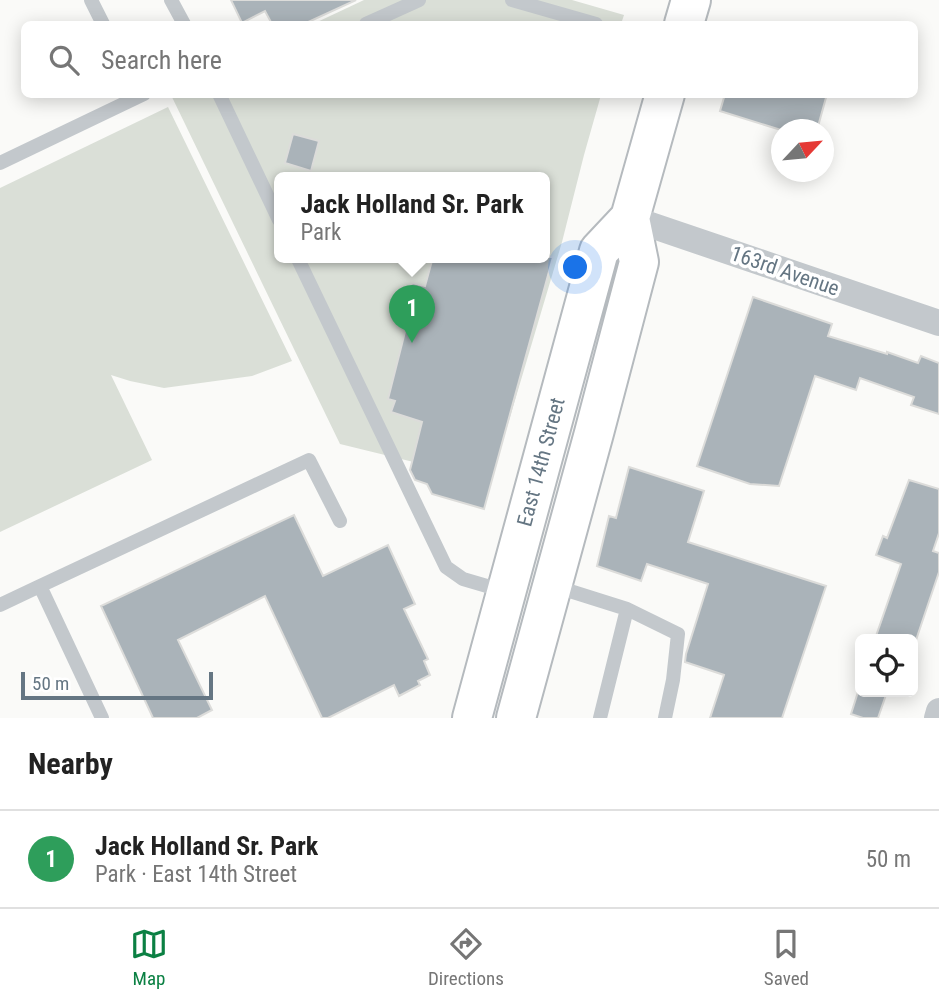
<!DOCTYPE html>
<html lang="en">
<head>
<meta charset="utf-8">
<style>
  :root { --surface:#fff; --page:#f2f2f2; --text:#222; --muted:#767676; --line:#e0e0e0; --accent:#0b8043 }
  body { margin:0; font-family:"Roboto Condensed",sans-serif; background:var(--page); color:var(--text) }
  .controls { position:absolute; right:21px; bottom:21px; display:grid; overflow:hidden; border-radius:10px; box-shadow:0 4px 18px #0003 }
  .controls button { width:63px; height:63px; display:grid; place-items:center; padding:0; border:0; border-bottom:2px solid var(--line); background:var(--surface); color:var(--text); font:35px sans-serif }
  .compass { position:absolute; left:771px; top:119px; width:63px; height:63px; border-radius:50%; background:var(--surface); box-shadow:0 4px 18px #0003; rotate:64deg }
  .scale { position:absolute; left:21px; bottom:18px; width:192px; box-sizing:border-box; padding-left:7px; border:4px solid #657683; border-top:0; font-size:19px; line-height:24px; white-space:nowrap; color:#657683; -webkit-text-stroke:5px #fff; paint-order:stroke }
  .you { position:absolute; left:576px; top:268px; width:24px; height:24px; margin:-18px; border:5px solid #fff; border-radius:50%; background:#1a73e8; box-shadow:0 0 0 10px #1a73e833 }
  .badge { display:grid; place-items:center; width:46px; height:46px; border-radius:50%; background:var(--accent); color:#fff; font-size:23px; font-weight:700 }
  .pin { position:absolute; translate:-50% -58px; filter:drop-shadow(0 2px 4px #0008) }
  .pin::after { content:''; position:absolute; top:37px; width:24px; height:21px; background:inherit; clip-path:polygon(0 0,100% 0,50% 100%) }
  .popup { position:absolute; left:274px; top:172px; width:276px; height:91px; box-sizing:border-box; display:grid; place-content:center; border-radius:10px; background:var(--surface); filter:drop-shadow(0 2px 5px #0005); font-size:23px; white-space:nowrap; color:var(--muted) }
  .popup b { font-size:26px; color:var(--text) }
  .popup::after { content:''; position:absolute; left:50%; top:100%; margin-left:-14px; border:14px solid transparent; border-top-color:var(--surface) }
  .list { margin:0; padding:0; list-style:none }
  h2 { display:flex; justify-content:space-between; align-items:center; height:91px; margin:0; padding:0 28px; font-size:30px }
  h2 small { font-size:23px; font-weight:400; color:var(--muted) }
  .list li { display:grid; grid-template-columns:46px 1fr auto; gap:21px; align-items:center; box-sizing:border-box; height:98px; padding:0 28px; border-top:2px solid var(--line) }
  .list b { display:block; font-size:26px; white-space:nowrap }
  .list p { margin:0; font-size:23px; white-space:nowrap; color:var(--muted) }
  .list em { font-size:23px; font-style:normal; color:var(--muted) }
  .icon { flex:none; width:38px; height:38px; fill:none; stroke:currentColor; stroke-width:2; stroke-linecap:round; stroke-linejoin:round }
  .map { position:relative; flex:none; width:939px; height:718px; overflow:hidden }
  .search { position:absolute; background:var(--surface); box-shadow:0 4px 18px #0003; left:21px; right:21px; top:21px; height:77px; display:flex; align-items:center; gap:18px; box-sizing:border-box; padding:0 24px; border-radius:10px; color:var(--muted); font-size:26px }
  .sheet { height:189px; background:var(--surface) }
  nav { display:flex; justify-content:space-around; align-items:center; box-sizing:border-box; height:98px; border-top:2px solid var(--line); background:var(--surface); font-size:19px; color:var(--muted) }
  nav a { display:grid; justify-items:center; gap:4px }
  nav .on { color:var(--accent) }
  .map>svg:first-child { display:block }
</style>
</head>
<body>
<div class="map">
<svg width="939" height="718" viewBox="0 0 939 718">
  <rect width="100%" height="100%" fill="#fafaf8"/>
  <!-- green -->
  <path fill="#dadfd7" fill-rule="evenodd" d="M364,0h208l52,15 -3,9h-308z
    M171,95h430l-17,60 -22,87 -71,239 -151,-37zM279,177h266v80h-266z
    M168,107l124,254 -40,15 -88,12 -34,-7 -19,-6 41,85 -152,72v-344z"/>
  <!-- building -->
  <path fill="#aab3b9" stroke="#dcdcda" stroke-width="2" d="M231,0h125l-52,24h-32l-7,-13 -23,12z
    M725,94h102l-10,36h-36l-61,-19z
    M293,134l26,7 -8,30 -26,-8z
    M433,257h120l-69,252 -52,-15 -5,-10 -12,-4 -5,-10 12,-48 -31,-10 4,-11 -7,-2 20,-79 -6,-3 10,-34 13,3z
    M753,297l79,27 -4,12 59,18v-2l31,11 3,-7 18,7v51l-28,-9 3,-8 -54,-19 -4,12 -41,-14 -36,110 -29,-2 -53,-18z
    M629,467l75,24 -16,51 138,44 -44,132h-72l14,-43 -39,-13 1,-8 22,-70 -61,-20 -6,17 -44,-15 12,-50 7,2z
    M909,480l30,9v44l-6,18 6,2v19l-24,71h-2v-4h-38l26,-75 -25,-9 7,-19 4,2z
    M294,515l29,61 65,-31 27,59 -11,5 24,50 -4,2 6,14 -12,6 2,4 -21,11 -5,-11 -66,33h-6l-57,-122 -87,44 34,70 -15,8h-44l-52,-112z
    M858,692h29l-9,26h-15l-12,-4z"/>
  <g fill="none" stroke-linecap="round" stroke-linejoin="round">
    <!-- primary casing -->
    <g stroke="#b5babe" stroke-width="42">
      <path id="primary" d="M684,24l7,-24
        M472,718l127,-467 31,-33
        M516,718l78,-285 45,-171 -9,-44 35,-124"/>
    </g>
    <!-- service -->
    <path stroke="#c3c8cc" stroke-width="14" d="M91,0l12,24
      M171,0l13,24
      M512,0l84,24
      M366,24l53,-24
      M219,94l60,126
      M0,163l144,-69
      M297,257l149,310 17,12 41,12
      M554,586l73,23 51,25 -5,46 -8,38
      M0,605l40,-19
      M102,718l-62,-132 269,-126 31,61
      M600,718l27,-109"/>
    <!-- minor -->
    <path stroke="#c3c8cc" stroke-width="26" d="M630,218l309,105
      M937,718l2,-7"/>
    <!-- primary -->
    <use href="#primary" stroke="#fff" stroke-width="38"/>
  </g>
  <g text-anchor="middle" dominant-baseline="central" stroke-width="7" stroke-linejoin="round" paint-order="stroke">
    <!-- street labels -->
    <g font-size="21" fill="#657683" stroke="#fff">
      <text transform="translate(785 271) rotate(19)">163rd Avenue</text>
      <text transform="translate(541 462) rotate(-75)">East 14th Street</text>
    </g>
  </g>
</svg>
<div class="controls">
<button><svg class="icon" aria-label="locate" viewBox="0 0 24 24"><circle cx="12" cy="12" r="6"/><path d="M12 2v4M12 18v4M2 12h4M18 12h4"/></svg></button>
</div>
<svg class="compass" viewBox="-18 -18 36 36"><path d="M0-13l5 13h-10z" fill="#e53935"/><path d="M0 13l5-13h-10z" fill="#767676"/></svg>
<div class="scale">50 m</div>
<div class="you"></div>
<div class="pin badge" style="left:412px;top:343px;background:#2e9e5b">1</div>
<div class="popup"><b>Jack Holland Sr. Park</b>Park</div>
<div class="search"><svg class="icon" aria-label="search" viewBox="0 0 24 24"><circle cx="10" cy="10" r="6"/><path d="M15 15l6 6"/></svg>Search here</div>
</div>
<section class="sheet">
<h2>Nearby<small></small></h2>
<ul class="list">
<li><span class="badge" style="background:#2e9e5b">1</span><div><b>Jack Holland Sr. Park</b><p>Park · East 14th Street</p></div><em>50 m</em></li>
</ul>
</section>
<nav>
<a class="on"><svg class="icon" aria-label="map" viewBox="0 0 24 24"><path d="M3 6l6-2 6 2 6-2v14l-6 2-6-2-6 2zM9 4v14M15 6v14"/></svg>Map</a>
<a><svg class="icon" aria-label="directions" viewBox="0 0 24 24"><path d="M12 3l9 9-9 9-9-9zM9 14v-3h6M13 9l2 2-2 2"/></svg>Directions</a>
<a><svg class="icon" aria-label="saved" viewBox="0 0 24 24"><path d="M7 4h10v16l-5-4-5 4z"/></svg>Saved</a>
</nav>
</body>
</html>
